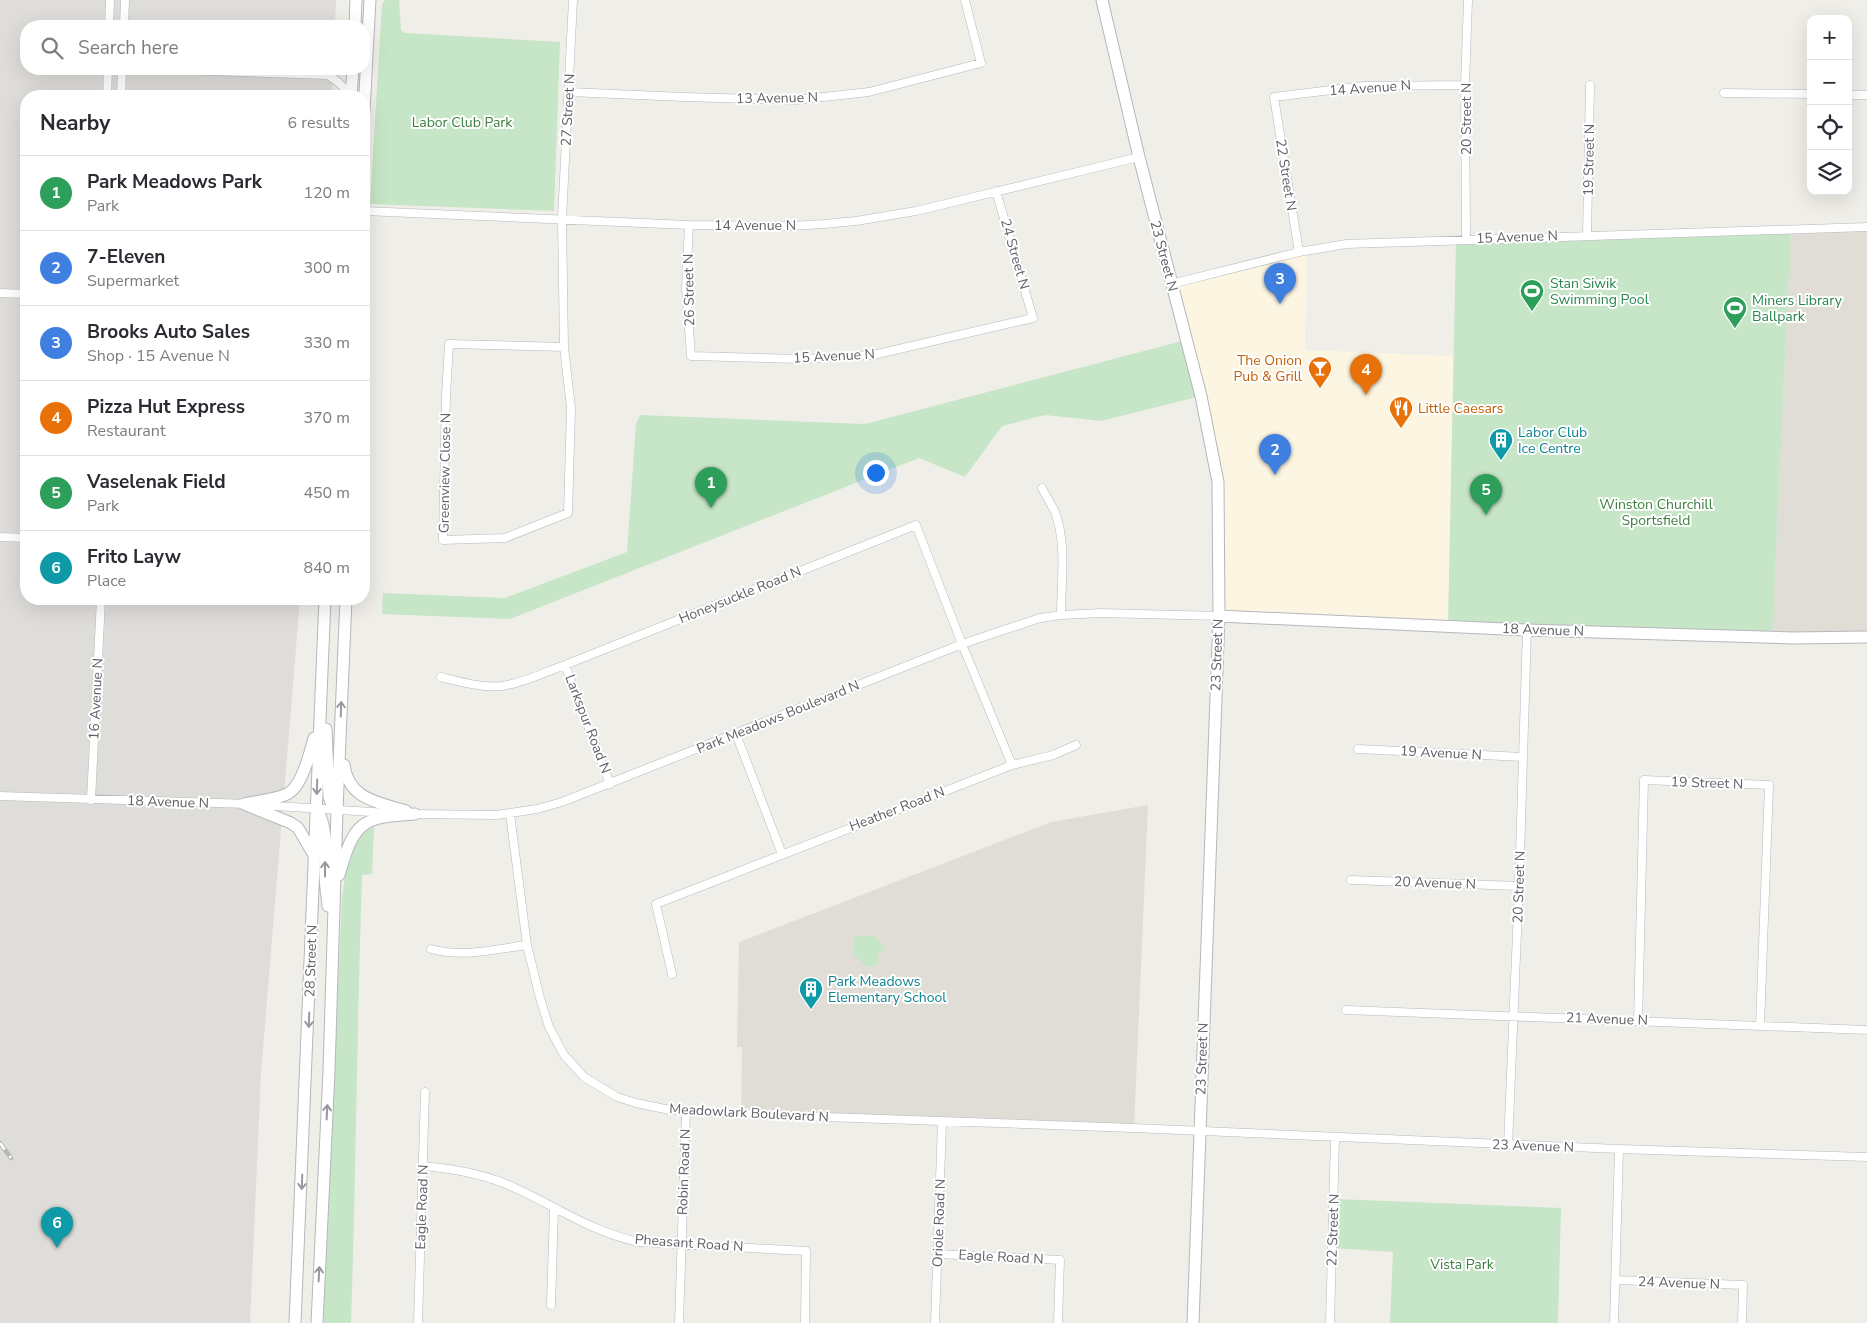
<!DOCTYPE html>
<html lang="en">
<head>
<meta charset="utf-8">
<style>
  :root { --surface:#fff; --page:#f7f7f7; --text:#2b2b33; --muted:#7c7c81; --line:#e1e1e2; --accent:#2563eb }
  body { margin:0; font-family:"Nunito Sans",sans-serif; background:var(--page); color:var(--text) }
  .controls { position:absolute; right:15px; top:15px; display:grid; overflow:hidden; border-radius:10px; box-shadow:0 5px 20px #0002 }
  .controls button { width:45px; height:45px; display:grid; place-items:center; padding:0; border:0; border-bottom:1px solid var(--line); background:var(--surface); color:var(--text); font:25px sans-serif }
  .you { position:absolute; left:875px; top:472px; width:18px; height:18px; margin:-12px; border:4px solid #fff; border-radius:50%; background:#1a73e8; box-shadow:0 0 0 8px #1a73e833 }
  .badge { display:grid; place-items:center; width:32px; height:32px; border-radius:50%; background:var(--accent); color:#fff; font-size:16px; font-weight:700 }
  .pin { position:absolute; translate:-50% -41px; filter:drop-shadow(0 1px 2px #0008) }
  .pin::after { content:''; position:absolute; top:26px; width:18px; height:15px; background:inherit; clip-path:polygon(0 0,100% 0,50% 100%) }
  .list { margin:0; padding:0; list-style:none }
  h2 { display:flex; justify-content:space-between; align-items:center; height:65px; margin:0; padding:0 20px; font-size:21px }
  h2 small { font-size:16px; font-weight:400; color:var(--muted) }
  .list li { display:grid; grid-template-columns:32px 1fr auto; gap:15px; align-items:center; box-sizing:border-box; height:75px; padding:0 20px; border-top:1px solid var(--line) }
  .list b { display:block; font-size:19px; white-space:nowrap }
  .list p { margin:0; font-size:16px; white-space:nowrap; color:var(--muted) }
  .list em { font-size:16px; font-style:normal; color:var(--muted) }
  .icon { flex:none; width:28px; height:28px; fill:none; stroke:currentColor; stroke-width:2; stroke-linecap:round; stroke-linejoin:round }
  .map { position:relative; flex:none; width:1867px; height:1323px; overflow:hidden }
  .search { position:absolute; background:var(--surface); box-shadow:0 5px 20px #0002; left:20px; top:20px; width:350px; height:55px; display:flex; align-items:center; gap:12px; box-sizing:border-box; padding:0 18px; border-radius:20px; color:var(--muted); font-size:19px }
  .panel { position:absolute; background:var(--surface); box-shadow:0 5px 20px #0002; left:20px; top:90px; width:350px; height:515px; border-radius:20px }
  .map>svg:first-child { display:block }
</style>
</head>
<body>
<div class="map">
<svg width="1867" height="1323" viewBox="0 0 1867 1323">
  <rect width="100%" height="100%" fill="#f0eee8"/>
  <!-- commercial -->
  <path fill="#fbf5e2" d="M1307,251l-2,99 149,6 -6,270 -229,-10 1,-113 -49,-219z"/>
  <!-- industrial -->
  <path fill="#dfddda" d="M0,0h336l-1,26h-309v43h307l-1,27h-306v503h274l-39,474 -11,250h-250z"/>
  <!-- education -->
  <path fill="#e0ddd6" d="M1867,227v409l-95,2 19,-409z
    M1148,805l-14,323 -393,-14 1,-67h-5l2,-105 312,-120z"/>
  <!-- green -->
  <path fill="#c7e5c7" d="M385,0h14l2,30 4,3 155,9 -6,169 -184,-7 12,-200z
    M1791,229l-19,409 -324,-12 8,-387z
    M1186,340l15,56 -100,25 -56,-6 -43,11 -37,51 -46,-19 -409,161 -128,-5 1,-21 122,5 122,-46 9,-128 4,-9 225,9z
    M374,827l-2,47 -10,1c-5,149 -6,299 -11,448h-28l19,-426c3,-17 4,-41 13,-56 4,-7 12,-11 19,-14z
    M857,936h18l10,12 -8,7v11h-11l-12,-11v-16z
    M1335,1199l226,9 -3,115h-168l3,-71 -60,-4z"/>
  <g fill="none" stroke-linecap="round" stroke-linejoin="round">
    <!-- street casing -->
    <g stroke="#b5b8bb" stroke-width="9">
      <path id="street" d="M109,26l1,-26
        M124,26l1,-26
        M150,69l178,6 13,-6
        M328,75l10,7 14,14
        M569,92l115,5 112,3 73,-8 112,-29 -16,-63
        M1724,93l87,1
        M1848,95h19
        M107,96l1,-27
        M121,96l1,-27
        M364,211l325,14 101,1 34,-2 32,-3 60,-10 223,-54
        M689,225l-3,63 5,68 110,3 72,-4 160,-37 -37,-127
        M1587,235l3,-150
        M1466,239l-1,-154 3,-85
        M1299,252l-25,-155 90,-11 101,-1
        M1171,284l128,-32 47,-8 521,-17
        M0,293l26,1
        M564,347l-115,-3 -3,52 -3,144 62,-2 63,-25 3,-105 -7,-61 -2,-128 11,-219
        M1042,488c4,8 9,16 13,24 12,32 6,70 6,103
        M0,537l26,1
        M565,665l45,119
        M441,677c20,5 41,11 61,9 22,-3 43,-14 63,-21l351,-140 46,119 50,121
        M736,734l46,120
        M1358,749l165,8
        M0,796l248,8
        M91,800l10,-201
        M259,805l129,8
        M411,814l86,1 40,-6 25,-7 400,-158 78,-26 21,-3 40,-2 118,3
        M510,814l17,131 13,53 9,29 15,28 20,22 33,20 19,6 34,7 71,4 393,14 485,21 248,8
        M1351,880l168,6
        M431,949c31,9 65,0 96,-4
        M672,974l-16,-70 356,-139 41,-10 23,-10
        M1346,1010l521,20
        M1638,1021l6,-241 125,5 -9,241
        M1508,1145l11,-259 8,-256
        M424,1166c28,3 55,7 82,18 45,19 84,48 133,58l167,9 -1,72
        M938,1254l122,6 -2,63
        M1616,1280l127,5 -1,38
        M551,1305l3,-96
        M418,1323l7,-231
        M679,1323l7,-212
        M935,1323l7,-201
        M1330,1323l5,-185
        M1614,1323l5,-174"/>
    </g>
    <!-- secondary casing -->
    <g stroke="#b4b7bb" stroke-width="13">
      <path id="secondary" d="M1102,0l37,157 62,239 17,86 1,134 -26,707
        M355,26l1,-26
        M351,96l2,-27
        M364,111l6,-111
        M1219,616l308,14 266,8 74,-1
        M326,729l3,68 3,8 3,4
        M344,765c5,35 34,37 62,46
        M244,804c14,-3 30,-4 43,-10 15,-7 23,-41 27,-56
        M244,804l47,19 7,5 16,27
        M318,811c10,20 7,41 7,63 0,10 2,21 3,32
        M339,875c15,-52 21,-58 76,-61
        M295,1323l30,-724
        M317,1323l12,-252 8,-261 9,-211"/>
    </g>
    <!-- street -->
    <use href="#street" stroke="#fff" stroke-width="8"/>
    <!-- secondary -->
    <use href="#secondary" stroke="#fff" stroke-width="11"/>
    <!-- rail casing -->
    <g stroke="#b5b6b7" stroke-width="4.5">
      <path id="rail" d="M0,1143l11,15"/>
    </g>
    <!-- rail -->
    <use href="#rail" stroke="#fff" stroke-width="2.5" stroke-dasharray="8" stroke-linecap="butt"/>
  </g>
  <!-- one-way arrows -->
  <defs><path id="oneway-shaft" d="M-6 0H5M1.5-3L5.5 0L1.5 3" fill="none" stroke-width="1.6" stroke-linecap="round" stroke-linejoin="round" transform="scale(1.25)"/></defs>
  <g stroke="#979a9c">
    <use href="#oneway-shaft" transform="translate(341 709) rotate(-88)"/>
    <use href="#oneway-shaft" transform="translate(317 787) rotate(92)"/>
    <use href="#oneway-shaft" transform="translate(325 869) rotate(-90)"/>
    <use href="#oneway-shaft" transform="translate(309 1020) rotate(92)"/>
    <use href="#oneway-shaft" transform="translate(327 1112) rotate(-87)"/>
    <use href="#oneway-shaft" transform="translate(302 1182) rotate(92)"/>
    <use href="#oneway-shaft" transform="translate(319 1274) rotate(-87)"/>
  </g>
  <!-- icons -->
  <defs>
    <g id="stadium-pin" transform="scale(1.25)"><path d="M0 17L-7.5 6A9.5 9.5 0 1 1 7.5 6Z" fill="#2e9e5b" stroke="#fff"/><path d="M0-5a6.5 5 0 1 0 0 10a6.5 5 0 1 0 0-10ZM-3.5-1.8h7v3.6h-7Z" fill="#fff"/></g>
    <g id="bar-pin" transform="scale(1.25)"><path d="M0 17L-7.5 6A9.5 9.5 0 1 1 7.5 6Z" fill="#e8710a" stroke="#fff"/><path d="M-6-5H6L.8 .8V4.5H3.5V6h-7V4.5H-.8V.8Z" fill="#fff"/></g>
    <g id="restaurant-pin" transform="scale(1.25)"><path d="M0 17L-7.5 6A9.5 9.5 0 1 1 7.5 6Z" fill="#e8710a" stroke="#fff"/><path d="M-5-6h1v4h1v-4h1v4h1v-4h1v5L-1.5 .5V6h-2V.5L-5-1ZM5-6V6H3V1.5H1.5Q1.5-4 5-6Z" fill="#fff"/></g>
    <g id="building-pin" transform="scale(1.25)"><path d="M0 17L-7.5 6A9.5 9.5 0 1 1 7.5 6Z" fill="#0f9aa8" stroke="#fff"/><path d="M-4-6H4V6H1V3H-1V6H-4ZM-2.5-4.3h1.7v1.8h-1.7ZM.8-4.3h1.7v1.8H.8ZM-2.5-1h1.7V.8h-1.7ZM.8-1h1.7V.8H.8Z" fill="#fff"/></g>
  </defs>
  <g fill-rule="evenodd">
    <use href="#stadium-pin" x="1532" y="291"/>
    <use href="#stadium-pin" x="1735" y="308"/>
    <use href="#bar-pin" x="1320" y="368"/>
    <use href="#restaurant-pin" x="1401" y="408"/>
    <use href="#building-pin" x="1501" y="440"/>
    <use href="#building-pin" x="811" y="989"/>
  </g>
  <g text-anchor="middle" dominant-baseline="central" stroke-width="4" stroke-linejoin="round" paint-order="stroke">
    <!-- street labels -->
    <g font-size="14" fill="#5f6367" stroke="#fff">
      <text transform="translate(1370 88) rotate(-4)">14 Avenue N</text>
      <text transform="translate(777 98) rotate(-1)">13 Avenue N</text>
      <text transform="translate(568 110) rotate(-87)">27 Street N</text>
      <text transform="translate(1466 119) rotate(-90)">20 Street N</text>
      <text transform="translate(1589 160) rotate(-89)">19 Street N</text>
      <text transform="translate(1286 175) rotate(81)">22 Street N</text>
      <text x="755" y="225">14 Avenue N</text>
      <text transform="translate(1517 237) rotate(-2)">15 Avenue N</text>
      <text transform="translate(1015 254) rotate(74)">24 Street N</text>
      <text transform="translate(1164 256) rotate(75)">23 Street N</text>
      <text transform="translate(689 290) rotate(-91)">26 Street N</text>
      <text transform="translate(834 356) rotate(-3)">15 Avenue N</text>
      <text transform="translate(445 473) rotate(-89)">Greenview Close N</text>
      <text transform="translate(740 595) rotate(-22)">Honeysuckle Road N</text>
      <text transform="translate(1543 630) rotate(2)">18 Avenue N</text>
      <text transform="translate(1217 655) rotate(-88)">23 Street N</text>
      <text transform="translate(96 699) rotate(-87)">16 Avenue N</text>
      <text transform="translate(778 717) rotate(-22)">Park Meadows Boulevard N</text>
      <text transform="translate(588 724) rotate(69)">Larkspur Road N</text>
      <text transform="translate(1441 753) rotate(3)">19 Avenue N</text>
      <text transform="translate(1707 783) rotate(2)">19 Street N</text>
      <text transform="translate(168 802) rotate(2)">18 Avenue N</text>
      <text transform="translate(897 809) rotate(-21)">Heather Road N</text>
      <text transform="translate(1435 883) rotate(2)">20 Avenue N</text>
      <text transform="translate(1519 887) rotate(-88)">20 Street N</text>
      <text transform="translate(311 961) rotate(-88)">28 Street N</text>
      <text transform="translate(1607 1019) rotate(2)">21 Avenue N</text>
      <text transform="translate(1202 1059) rotate(-88)">23 Street N</text>
      <text transform="translate(749 1113) rotate(3)">Meadowlark Boulevard N</text>
      <text transform="translate(1533 1146) rotate(2)">23 Avenue N</text>
      <text transform="translate(684 1172) rotate(-88)">Robin Road N</text>
      <text transform="translate(422 1207) rotate(-88)">Eagle Road N</text>
      <text transform="translate(939 1223) rotate(-88)">Oriole Road N</text>
      <text transform="translate(1333 1230) rotate(-88)">22 Street N</text>
      <text transform="translate(689 1243) rotate(4)">Pheasant Road N</text>
      <text transform="translate(1001 1257) rotate(3)">Eagle Road N</text>
      <text transform="translate(1679 1283) rotate(2)">24 Avenue N</text>
    </g>
    <!-- park labels -->
    <g font-size="14" fill="#3d8040" stroke="#fff">
      <text x="462" y="122">Labor Club Park</text>
      <text x="1656" y="504">Winston Churchill<tspan x="1656" dy="16">Sportsfield</tspan></text>
      <text x="1462" y="1264">Vista Park</text>
    </g>
    <!-- leisure labels -->
    <g font-size="14" fill="#27864d" stroke="#fff" text-anchor="start">
      <text x="1550" y="283">Stan Siwik<tspan x="1550" dy="16">Swimming Pool</tspan></text>
      <text x="1752" y="300">Miners Library<tspan x="1752" dy="16">Ballpark</tspan></text>
    </g>
    <!-- food labels -->
    <g font-size="14" fill="#c56008" stroke="#fff" text-anchor="end">
      <text x="1302" y="360">The Onion<tspan x="1302" dy="16">Pub &amp; Grill</tspan></text>
      <text x="1418" y="408" text-anchor="start">Little Caesars</text>
    </g>
    <!-- culture labels -->
    <g font-size="14" fill="#0d838f" stroke="#fff" text-anchor="start">
      <text x="1518" y="432">Labor Club<tspan x="1518" dy="16">Ice Centre</tspan></text>
      <text x="828" y="981">Park Meadows<tspan x="828" dy="16">Elementary School</tspan></text>
    </g>
  </g>
</svg>
<div class="controls">
<button>+</button>
<button>−</button>
<button><svg class="icon" aria-label="locate" viewBox="0 0 24 24"><circle cx="12" cy="12" r="6"/><path d="M12 2v4M12 18v4M2 12h4M18 12h4"/></svg></button>
<button><svg class="icon" aria-label="layers" viewBox="0 0 24 24"><path d="M12 4l9 5-9 5-9-5zM3 14l9 5 9-5"/></svg></button>
</div>
<div class="you"></div>
<div class="pin badge" style="left:711px;top:508px;background:#2e9e5b">1</div>
<div class="pin badge" style="left:1275px;top:475px;background:#3f7fe0">2</div>
<div class="pin badge" style="left:1280px;top:304px;background:#3f7fe0">3</div>
<div class="pin badge" style="left:1366px;top:395px;background:#e8710a">4</div>
<div class="pin badge" style="left:1486px;top:515px;background:#2e9e5b">5</div>
<div class="pin badge" style="left:57px;top:1248px;background:#0f9aa8">6</div>
<div class="search"><svg class="icon" aria-label="search" viewBox="0 0 24 24"><circle cx="10" cy="10" r="6"/><path d="M15 15l6 6"/></svg>Search here</div>
<section class="panel">
<h2>Nearby<small>6 results</small></h2>
<ul class="list">
<li><span class="badge" style="background:#2e9e5b">1</span><div><b>Park Meadows Park</b><p>Park</p></div><em>120 m</em></li>
<li><span class="badge" style="background:#3f7fe0">2</span><div><b>7-Eleven</b><p>Supermarket</p></div><em>300 m</em></li>
<li><span class="badge" style="background:#3f7fe0">3</span><div><b>Brooks Auto Sales</b><p>Shop · 15 Avenue N</p></div><em>330 m</em></li>
<li><span class="badge" style="background:#e8710a">4</span><div><b>Pizza Hut Express</b><p>Restaurant</p></div><em>370 m</em></li>
<li><span class="badge" style="background:#2e9e5b">5</span><div><b>Vaselenak Field</b><p>Park</p></div><em>450 m</em></li>
<li><span class="badge" style="background:#0f9aa8">6</span><div><b>Frito Layw</b><p>Place</p></div><em>840 m</em></li>
</ul>
</section>
</div>
</body>
</html>
